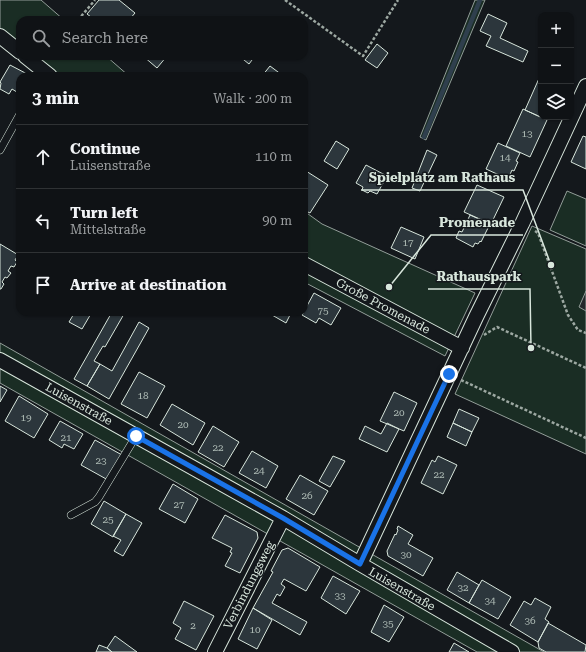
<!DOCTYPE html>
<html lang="en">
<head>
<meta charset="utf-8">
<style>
  :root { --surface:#0f1215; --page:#1d2022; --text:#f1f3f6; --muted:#9b9ea0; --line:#2f3234 }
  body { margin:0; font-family:"Roboto Serif",serif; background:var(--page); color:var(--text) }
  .controls { position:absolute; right:12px; top:12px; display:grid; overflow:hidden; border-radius:8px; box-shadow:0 1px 3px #0004 }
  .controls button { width:36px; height:36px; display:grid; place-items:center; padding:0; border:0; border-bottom:1px solid var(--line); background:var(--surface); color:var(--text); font:20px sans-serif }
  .stop { position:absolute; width:12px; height:12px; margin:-9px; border:3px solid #1a73e8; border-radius:50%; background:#fff }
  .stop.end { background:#1a73e8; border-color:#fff; box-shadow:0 1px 4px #0008 }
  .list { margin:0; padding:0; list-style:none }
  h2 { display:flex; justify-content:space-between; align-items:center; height:52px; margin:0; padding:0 16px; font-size:17px }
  h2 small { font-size:13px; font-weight:400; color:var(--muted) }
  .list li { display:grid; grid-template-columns:26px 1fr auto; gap:12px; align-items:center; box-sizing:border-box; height:64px; padding:0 16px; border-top:1px solid var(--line) }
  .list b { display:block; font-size:15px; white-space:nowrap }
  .list p { margin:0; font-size:13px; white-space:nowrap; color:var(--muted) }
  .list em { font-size:13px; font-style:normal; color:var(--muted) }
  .icon { flex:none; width:22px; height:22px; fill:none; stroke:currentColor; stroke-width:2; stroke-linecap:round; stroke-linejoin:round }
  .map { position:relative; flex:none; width:586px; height:652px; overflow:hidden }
  .search { position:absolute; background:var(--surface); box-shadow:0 1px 3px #0004; left:16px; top:16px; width:292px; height:44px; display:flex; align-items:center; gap:10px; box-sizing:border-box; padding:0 14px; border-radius:12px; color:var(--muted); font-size:15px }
  .panel { position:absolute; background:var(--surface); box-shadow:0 1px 3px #0004; left:16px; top:72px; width:292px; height:244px; border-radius:12px }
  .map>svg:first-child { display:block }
</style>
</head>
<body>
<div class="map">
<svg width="586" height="652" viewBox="0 0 586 652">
  <rect width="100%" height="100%" fill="#14181c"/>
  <!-- green -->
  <path fill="#1a2d24" stroke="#939e99" d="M0,0h41l23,20h-44v36h86l23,20h-87l-42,-32z
    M475,0h10l-59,140 -6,-3z
    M567,191l19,8v47l-36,-16z
    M304,211l18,13 153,69 -30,63 -141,-74z
    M532,226l54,23v205l-131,-60z
    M0,343l544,309h-67l-477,-269z"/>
  <!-- parking -->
  <path fill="#24282b" stroke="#939e99" d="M586,291v20l-7,-4z"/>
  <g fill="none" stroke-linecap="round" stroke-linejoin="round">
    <!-- stream -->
    <path stroke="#2f3f4d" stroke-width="4.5" d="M424,137l56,-137"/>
  </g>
  <!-- building -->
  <path fill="#2c363c" stroke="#d8e6dc" d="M99,0h20l16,13 -6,7h-34l-8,-6z
    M488,14l19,9 -7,15 28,13 -5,11 -37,-16 5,-10 -11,-5z
    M377,44l11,9 -11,15 -12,-8z
    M143,56h24l-10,12z
    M239,56h16l-6,8z
    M10,65l21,11h-11v18l-8,-5 -3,5 -9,-5 1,-6 -1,-1z
    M270,66l12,9 -1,1h-19z
    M541,74v43h8l-2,3 -22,-10z
    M523,109l24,11 -17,37 -24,-11z
    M583,136l3,1v32l-15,-7z
    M336,141l13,8 -12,20 -13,-8z
    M498,143l22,10 -4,8 2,1 -4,9 -2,-1 -4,9 -22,-10z
    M427,150l10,5 -17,36 -8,-3z
    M366,165l21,11 -10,18 -7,-3 -2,2 -6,-3 1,-3 -7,-4z
    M306,171l22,14 -18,28 -6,-3v-35z
    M477,185l27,12 -13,27 -27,-12z
    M470,215l20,9 -9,18 -1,-1 -2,3 -3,-1 -2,4 -17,-9 3,-7 3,1z
    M401,227l23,10 -9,22 -24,-11z
    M0,244l20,12 -2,-1 -3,5 2,2 -3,5 -3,-1 -3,5 3,2 -4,5 -2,-1 -3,5 2,2 -3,5h-1z
    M314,293l27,15 -10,17 -12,-7 -3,5 -14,-8z
    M75,312h17l-10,17 -13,-7z
    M112,312h9l3,2 -19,33 -2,-1 -9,15 6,3 -13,22 -13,-7z
    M274,312h15l2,1 -5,10 -14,-8z
    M139,322l10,6 -40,71 -22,-13 13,-22 12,7z
    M139,372l26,14 -18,32 -26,-14z
    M0,386l7,4 -7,12z
    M394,392l23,11 -13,28 -24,-10z
    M19,396l29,18 -14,24 -29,-17z
    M172,404l33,19 -12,22 -33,-20z
    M459,409l20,9 -7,14 -19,-9z
    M60,421l23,13 -9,15 -10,-5 -2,4 -13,-8z
    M387,423l12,6 -12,23 -28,-13 6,-13 16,8z
    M453,423l19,9 -6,14 -19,-9z
    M213,426l26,16 -15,25 -26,-15z
    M95,440l27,15 -14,25 -27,-15z
    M252,451l26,15 -12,22 -27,-15z
    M333,456l12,5 -15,26 -11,-6z
    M438,456l19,9 -14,29 -22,-11 11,-23 3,2z
    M300,475l28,16 -14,24 -28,-16z
    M173,484l25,15 -13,24 -26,-14z
    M104,501l22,13 -13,23 -22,-13z
    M126,514l16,9 -19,33 -9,-5 7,-11 -8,-4z
    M225,515l32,17 1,6 -18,35 -15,-7 7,-13 -2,-1 2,-4 -20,-10z
    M398,526l15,9 -5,9 25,14 -10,18 -35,-20 -1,-5 8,-17 1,1 2,-5 -1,-1z
    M288,548l32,19 -14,24 -22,-12 -3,5 4,3 -5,9 -3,-2 -5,9 35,19 -7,13 -47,-27 20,-36 -2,-1 11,-21z
    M457,572l22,13 -10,18 -22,-13z
    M333,576l27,15 -14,23 -25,-16z
    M482,580l29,17 -13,22 -29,-16z
    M535,598l16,9 -6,12 4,3 -11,20 -28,-17 14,-24 7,4z
    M184,601l30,15 -18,34 -21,-11 6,-11 -8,-5z
    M384,605l20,12 -15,25 -18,-10z
    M253,608l19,12 -15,29 -19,-10z
    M548,623l38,22 -1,7h-39l-7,-4 -1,-6z
    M115,636l22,16h-25l-5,-4z
    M454,643l15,9h-20z
    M99,645l8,3 5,4h-16z"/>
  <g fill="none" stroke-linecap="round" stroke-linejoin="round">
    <!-- service casing -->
    <g stroke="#d8e6dc" stroke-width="8">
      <path id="service" d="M0,150l20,-36
        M71,515l24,-13 4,-5 37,-61"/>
    </g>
    <!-- minor casing -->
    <g stroke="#d8e6dc" stroke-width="16">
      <path id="minor" d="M0,36l20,16
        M25,56l25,20
        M304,264l158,84
        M0,360l283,158 77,46 152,88
        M360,564l116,-247 46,-93 64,-138
        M215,652l68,-134"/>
    </g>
    <!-- path -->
    <path stroke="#9da8a2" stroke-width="2.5" stroke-dasharray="3 2" stroke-linecap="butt" d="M285,0l78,56 35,-56
      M78,20l17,-20
      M535,231l3,2 30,82 10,15 8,3
      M484,335l13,-8 89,41
      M461,380l125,58"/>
    <!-- service -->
    <use href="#service" stroke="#14181c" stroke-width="7"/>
    <!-- minor -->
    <use href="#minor" stroke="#14181c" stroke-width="14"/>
  </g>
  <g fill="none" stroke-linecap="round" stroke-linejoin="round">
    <!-- route -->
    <path stroke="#1a73e8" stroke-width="5" d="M136,436l147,82 77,46 89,-190"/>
  </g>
  <g text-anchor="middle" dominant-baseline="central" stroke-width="3" stroke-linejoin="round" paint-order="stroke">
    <!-- number labels -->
    <g font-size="10" fill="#adbab4">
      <text x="527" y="133">13</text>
      <text x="505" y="157">14</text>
      <text x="408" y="242">17</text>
      <text x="323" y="310">75</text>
      <text x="143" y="395">18</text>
      <text x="399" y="412">20</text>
      <text x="26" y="417">19</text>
      <text x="183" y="424">20</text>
      <text x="66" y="437">21</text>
      <text x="218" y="447">22</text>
      <text x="101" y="460">23</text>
      <text x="259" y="470">24</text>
      <text x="439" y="474">22</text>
      <text x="307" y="495">26</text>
      <text x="179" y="504">27</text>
      <text x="108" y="519">25</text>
      <text x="406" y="554">30</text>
      <text x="463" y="587">32</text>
      <text x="340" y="595">33</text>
      <text x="490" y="600">34</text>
      <text x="530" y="620">36</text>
      <text x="388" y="623">35</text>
      <text x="193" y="625">2</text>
      <text x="255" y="629">10</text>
    </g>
    <!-- street labels -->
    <g font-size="12" fill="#d8e6dc" stroke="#14181c">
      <text transform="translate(383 306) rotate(28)">Große Promenade</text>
      <text transform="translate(79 404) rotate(29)">Luisenstraße</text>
      <text transform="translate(249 585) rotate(-63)">Verbindungsweg</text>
      <text transform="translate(402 589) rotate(30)">Luisenstraße</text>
    </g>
  </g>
  <!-- callouts -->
  <path fill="none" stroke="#d8e6dc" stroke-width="1.5" d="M551 265L523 190H361M389 287L431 235H523M531 348L530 289H428"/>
  <g fill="#d8e6dc" stroke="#14181c" stroke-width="1.5">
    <circle cx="551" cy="265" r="4"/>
    <circle cx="389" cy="287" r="4"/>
    <circle cx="531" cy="348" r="4"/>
  </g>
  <g font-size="13" text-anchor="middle" font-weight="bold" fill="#d8e6dc" stroke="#14181c" stroke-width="3" stroke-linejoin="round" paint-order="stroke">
    <text x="442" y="182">Spielplatz am Rathaus</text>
    <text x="477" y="227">Promenade</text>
    <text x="479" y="281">Rathauspark</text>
  </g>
</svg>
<div class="controls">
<button>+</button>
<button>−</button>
<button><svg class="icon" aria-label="layers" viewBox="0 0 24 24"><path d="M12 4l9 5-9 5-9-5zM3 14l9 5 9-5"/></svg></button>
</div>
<div class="stop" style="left:136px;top:436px"></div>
<div class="stop end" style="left:449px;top:374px"></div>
<div class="search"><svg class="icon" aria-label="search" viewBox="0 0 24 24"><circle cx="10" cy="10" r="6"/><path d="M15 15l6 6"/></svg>Search here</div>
<section class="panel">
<h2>3 min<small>Walk · 200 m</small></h2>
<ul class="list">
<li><svg class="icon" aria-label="ahead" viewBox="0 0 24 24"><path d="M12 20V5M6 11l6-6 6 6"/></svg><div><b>Continue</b><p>Luisenstraße</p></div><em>110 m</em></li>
<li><svg class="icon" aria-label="left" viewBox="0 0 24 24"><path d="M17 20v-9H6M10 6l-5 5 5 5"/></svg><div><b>Turn left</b><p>Mittelstraße</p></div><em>90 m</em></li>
<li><svg class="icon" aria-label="arrive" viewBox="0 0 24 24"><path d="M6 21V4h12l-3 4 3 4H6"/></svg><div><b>Arrive at destination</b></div></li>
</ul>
</section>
</div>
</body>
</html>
